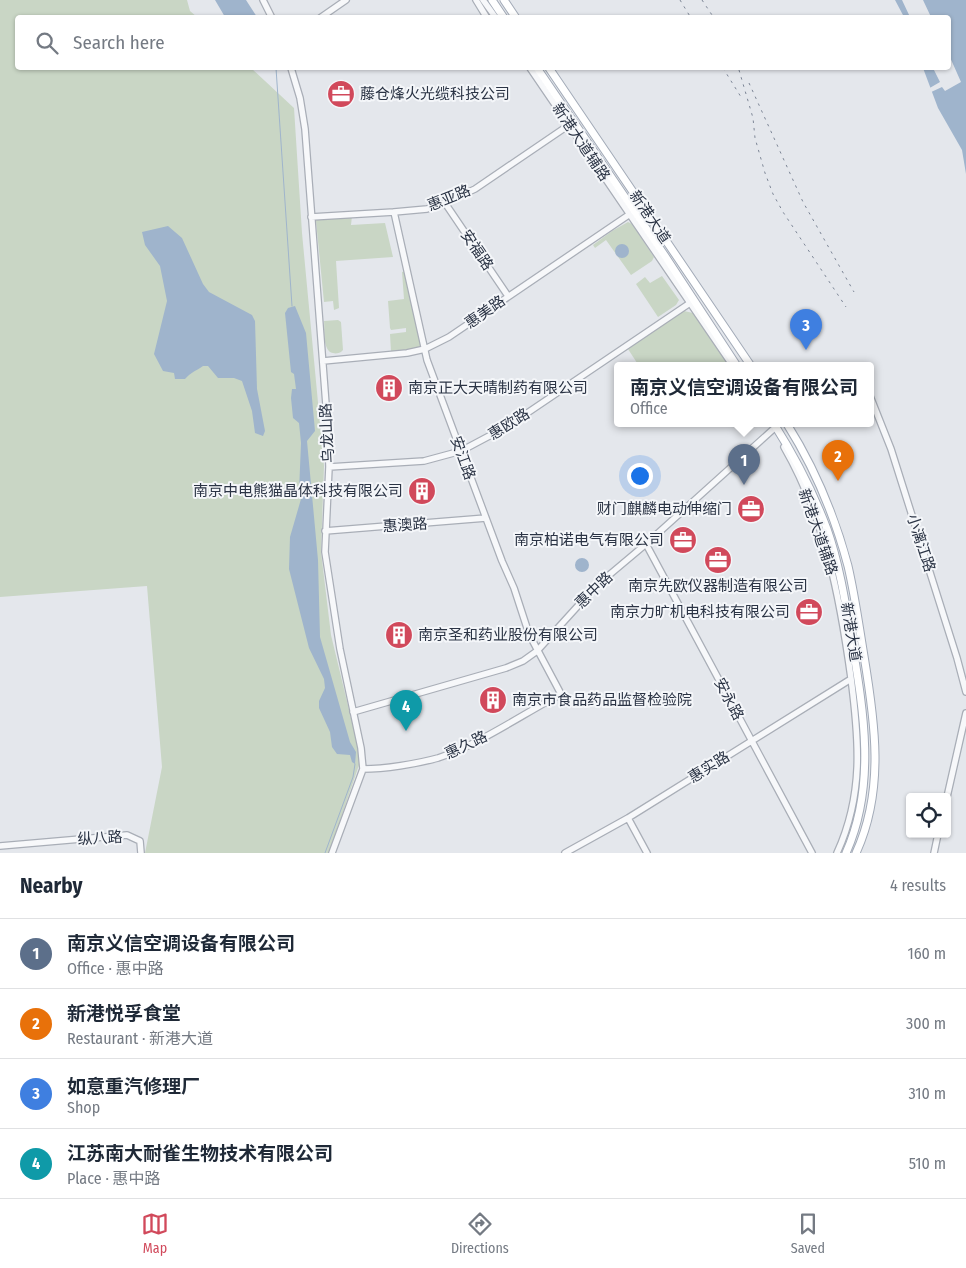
<!DOCTYPE html>
<html lang="en">
<head>
<meta charset="utf-8">
<style>
  :root { --surface:#fff; --page:#f6f6f7; --text:#1f2937; --muted:#747a83; --line:#e0e1e3; --accent:#d1495b }
  body { margin:0; font-family:"Fira Sans Condensed","Noto Sans SC",sans-serif; background:var(--page); color:var(--text) }
  .controls { position:absolute; right:15px; bottom:15px; display:grid; overflow:hidden; border-radius:5px; box-shadow:0 1px 4px #0004 }
  .controls button { width:45px; height:45px; display:grid; place-items:center; padding:0; border:0; border-bottom:1px solid var(--line); background:var(--surface); color:var(--text); font:25px sans-serif }
  .you { position:absolute; left:639px; top:475px; width:18px; height:18px; margin:-12px; border:4px solid #fff; border-radius:50%; background:#1a73e8; box-shadow:0 0 0 8px #1a73e833 }
  .badge { display:grid; place-items:center; width:32px; height:32px; border-radius:50%; background:var(--accent); color:#fff; font-size:16px; font-weight:700 }
  .pin { position:absolute; translate:-50% -41px; filter:drop-shadow(0 1px 2px #0008) }
  .pin::after { content:''; position:absolute; top:26px; width:18px; height:15px; background:inherit; clip-path:polygon(0 0,100% 0,50% 100%) }
  .popup { position:absolute; left:614px; top:362px; width:260px; height:65px; box-sizing:border-box; display:grid; place-content:center; border-radius:5px; background:var(--surface); filter:drop-shadow(0 1px 4px #0005); font-size:16px; white-space:nowrap; color:var(--muted) }
  .popup b { font-size:19px; color:var(--text) }
  .popup::after { content:''; position:absolute; left:50%; top:100%; margin-left:-10px; border:10px solid transparent; border-top-color:var(--surface) }
  .list { margin:0; padding:0; list-style:none }
  h2 { display:flex; justify-content:space-between; align-items:center; height:65px; margin:0; padding:0 20px; font-size:21px }
  h2 small { font-size:16px; font-weight:400; color:var(--muted) }
  .list li { display:grid; grid-template-columns:32px 1fr auto; gap:15px; align-items:center; box-sizing:border-box; height:70px; padding:0 20px; border-top:1px solid var(--line) }
  .list b { display:block; font-size:19px; white-space:nowrap }
  .list p { margin:0; font-size:16px; white-space:nowrap; color:var(--muted) }
  .list em { font-size:16px; font-style:normal; color:var(--muted) }
  .icon { flex:none; width:28px; height:28px; fill:none; stroke:currentColor; stroke-width:2; stroke-linecap:round; stroke-linejoin:round }
  .map { position:relative; flex:none; width:966px; height:853px; overflow:hidden }
  .search { position:absolute; background:var(--surface); box-shadow:0 1px 4px #0004; left:15px; right:15px; top:15px; height:55px; display:flex; align-items:center; gap:12px; box-sizing:border-box; padding:0 18px; border-radius:5px; color:var(--muted); font-size:19px }
  .sheet { height:345px; background:var(--surface) }
  nav { display:flex; justify-content:space-around; align-items:center; box-sizing:border-box; height:70px; border-top:1px solid var(--line); background:var(--surface); font-size:14px; color:var(--muted) }
  nav a { display:grid; justify-items:center; gap:2px }
  nav .on { color:var(--accent) }
  .map>svg:first-child { display:block }
</style>
</head>
<body>
<div class="map">
<svg width="966" height="853" viewBox="0 0 966 853">
  <rect width="100%" height="100%" fill="#e4e7ec"/>
  <!-- green -->
  <path fill="#c9d6c5" d="M0,0h187l3,11 7,6 -179,1v50h233l43,40 8,125 22,233 -3,86 10,83 27,112 1,18 -30,88h-184l17,-86 -15,-181 -147,11z
    M352,216l-1,9 34,-2 8,34 -57,4 3,47 -5,2 -1,-9 -9,1 -8,-81 2,-3z
    M628,222l4,2 22,33 -2,4 -21,14 -25,-35 -11,8 -2,-3 19,-14z
    M406,271l15,75 -7,3 -23,3 -1,-18 16,-2v-4l-15,2 -1,-2 -2,-27 16,-2 -2,-27z
    M662,276l17,24 -3,5 -18,12 -22,-33 9,-7 5,6z
    M684,311l9,2 36,53h-90l-11,-17z
    M338,320l3,2 2,28 -2,2c-2,1 -5,2 -8,1 -11,-2 -8,-24 -9,-32z"/>
  <!-- water -->
  <path fill="#9fb4cc" d="M215,0h31l11,17h-32z
    M895,0h71v174l-4,-24 -24,-42 -15,-40h25v-50l-44,-1z
    M168,226l14,12 21,46 6,8 43,23 3,6 2,68 8,42 -2,5 -8,-3 -3,-22 -10,-30 -8,-3h-16l-10,-12h-5c-7,5 -12,6 -18,13h-10l-1,-6 -11,-2 -9,-17 13,-53 -7,-35 -15,-21 -3,-13z
    M615 251a7 7 0 1 1 14 0a7 7 0 1 1-14 0Z
    M295,306l11,27 9,98 -8,10 11,119 2,77 30,105 6,10 -1,12 -3,-2 -2,-7 -13,-1 -5,-7 -2,-15 -11,-24v-7l6,-13 -1,-9 -15,-31 -20,-79 1,-32 11,-38 -2,-7 2,-49 -2,-20 -6,-5 -2,-20 1,-9h4l-2,-15 -3,-2 -6,-59 3,-5z
    M575 565a7 7 0 1 1 14 0a7 7 0 1 1-14 0Z"/>
  <!-- pier -->
  <path fill="#e4e7ec" d="M902,0h21l8,17h-21z
    M949,55l12,27 -16,9 -3,-4 -13,6 -1,-4 12,-7 -7,-14h15z"/>
  <g fill="none" stroke-linecap="round" stroke-linejoin="round">
    <!-- stream -->
    <path stroke="#9fb4cc" stroke-width="1" d="M276,68l16,238
      M325,853l28,-76 2,-13"/>
    <!-- minor casing -->
    <g stroke="#a9aeb7" stroke-width="8">
      <path id="minor" d="M263,0l9,18
        M476,0l11,18
        M483,0l13,18
        M320,18l26,-18
        M291,68l9,30 5,31 23,302 1,36 -4,85 15,97 21,99 2,21 -31,84
        M530,68l203,298
        M445,203l63,93
        M311,217l83,-5 33,-3 18,-6 30,-14 94,-64
        M323,361l84,-8 18,-4 24,-12 181,-123
        M870,396l21,53 66,209 9,34
        M784,447c41,71 56,151 67,231 8,62 13,116 -14,175
        M329,467l95,-6 37,-10 47,-25 182,-123
        M325,531l161,-13
        M646,544l166,309
        M353,712l153,-44 17,-7 14,-10 59,-65 50,-42 133,-120
        M363,769c22,0 53,-5 75,-11 40,-13 85,-44 123,-64l-32,-60 -15,-46 -12,-27 -75,-201 -33,-148
        M947,797l19,-84
        M628,818l19,35
        M0,846l127,-11 13,6 1,12
        M565,853l63,-35 223,-139
        M934,853l4,-19"/>
    </g>
    <!-- major casing -->
    <g stroke="#a3abb8" stroke-width="9">
      <path id="major" d="M492,0l12,18
        M504,0l12,18
        M537,68l128,188 72,110
        M549,68l202,298
        M774,424c21,33 39,68 53,105 12,34 18,71 24,107 12,72 26,148 -5,217
        M787,424c27,43 48,93 61,142 7,30 11,60 16,90 11,66 21,134 -8,197"/>
    </g>
    <!-- minor -->
    <use href="#minor" stroke="#f7f8fa" stroke-width="5.5"/>
    <!-- major -->
    <use href="#major" stroke="#fff" stroke-width="7"/>
    <!-- rail -->
    <path stroke="#7d8696" stroke-width="1" stroke-dasharray="2.5 5" stroke-linecap="butt" d="M680,0l11,18
      M702,0l12,18
      M723,68l18,29
      M739,70l14,48 2,20 10,35 8,21 10,18 63,95
      M749,83l54,119 51,90"/>
  </g>
  <!-- icons -->
  <defs>
    <g id="office-disc" transform="scale(1.4375)"><circle r="9.5" fill="#d1495b" stroke="#f4f6f9"/><path d="M-6-3h4V-5.5h4V-3h4V5H-6ZM-1-4.5V-3h2v-1.5ZM-6 0V1H6V0Z" fill="#fff"/></g>
    <g id="building-disc" transform="scale(1.4375)"><circle r="9.5" fill="#d1495b" stroke="#f4f6f9"/><path d="M-4-6H4V6H1V3H-1V6H-4ZM-2.5-4.3h1.7v1.8h-1.7ZM.8-4.3h1.7v1.8H.8ZM-2.5-1h1.7V.8h-1.7ZM.8-1h1.7V.8H.8Z" fill="#fff"/></g>
  </defs>
  <g fill-rule="evenodd">
    <use href="#office-disc" x="341" y="94"/>
    <use href="#building-disc" x="389" y="388"/>
    <use href="#building-disc" x="422" y="491"/>
    <use href="#office-disc" x="751" y="509"/>
    <use href="#office-disc" x="683" y="540"/>
    <use href="#office-disc" x="718" y="560"/>
    <use href="#office-disc" x="809" y="612"/>
    <use href="#building-disc" x="399" y="635"/>
    <use href="#building-disc" x="493" y="700"/>
  </g>
  <g text-anchor="middle" dominant-baseline="central" stroke-width="4" stroke-linejoin="round" paint-order="stroke">
    <!-- poi labels -->
    <g font-size="15" fill="#2b3445" stroke="#f4f6f9" text-anchor="start">
      <text x="360" y="94">藤仓烽火光缆科技公司</text>
      <text x="408" y="388">南京正大天晴制药有限公司</text>
      <text x="403" y="491" text-anchor="end">南京中电熊猫晶体科技有限公司</text>
      <text x="732" y="509" text-anchor="end">财门麒麟电动伸缩门</text>
      <text x="664" y="540" text-anchor="end">南京柏诺电气有限公司</text>
      <text x="718" y="586" text-anchor="middle">南京先欧仪器制造有限公司</text>
      <text x="790" y="612" text-anchor="end">南京力旷机电科技有限公司</text>
      <text x="418" y="635">南京圣和药业股份有限公司</text>
      <text x="512" y="700">南京市食品药品监督检验院</text>
    </g>
    <!-- street labels -->
    <g font-size="15" fill="#2b3445" stroke="#f4f6f9">
      <text transform="translate(581 142) rotate(56)">新港大道辅路</text>
      <text transform="translate(449 198) rotate(-22)">惠亚路</text>
      <text transform="translate(650 217) rotate(56)">新港大道</text>
      <text transform="translate(477 250) rotate(56)">安福路</text>
      <text transform="translate(485 312) rotate(-35)">惠美路</text>
      <text transform="translate(509 424) rotate(-32)">惠欧路</text>
      <text transform="translate(327 433) rotate(-93)">乌龙山路</text>
      <text transform="translate(463 458) rotate(70)">安江路</text>
      <text transform="translate(405 525) rotate(-4)">惠澳路</text>
      <text transform="translate(818 532) rotate(71)">新港大道辅路</text>
      <text transform="translate(921 543) rotate(72)">小漓江路</text>
      <text transform="translate(594 590) rotate(-44)">惠中路</text>
      <text transform="translate(851 632) rotate(81)">新港大道</text>
      <text transform="translate(729 699) rotate(62)">安永路</text>
      <text transform="translate(466 745) rotate(-26)">惠久路</text>
      <text transform="translate(709 767) rotate(-32)">惠实路</text>
      <text transform="translate(100 838) rotate(-3)">纵八路</text>
    </g>
  </g>
</svg>
<div class="controls">
<button><svg class="icon" aria-label="locate" viewBox="0 0 24 24"><circle cx="12" cy="12" r="6"/><path d="M12 2v4M12 18v4M2 12h4M18 12h4"/></svg></button>
</div>
<div class="you"></div>
<div class="pin badge" style="left:744px;top:485px;background:#5c6f8a">1</div>
<div class="popup"><b>南京义信空调设备有限公司</b>Office</div>
<div class="pin badge" style="left:838px;top:481px;background:#e8710a">2</div>
<div class="pin badge" style="left:806px;top:350px;background:#3f7fe0">3</div>
<div class="pin badge" style="left:406px;top:731px;background:#0f9aa8">4</div>
<div class="search"><svg class="icon" aria-label="search" viewBox="0 0 24 24"><circle cx="10" cy="10" r="6"/><path d="M15 15l6 6"/></svg>Search here</div>
</div>
<section class="sheet">
<h2>Nearby<small>4 results</small></h2>
<ul class="list">
<li><span class="badge" style="background:#5c6f8a">1</span><div><b>南京义信空调设备有限公司</b><p>Office · 惠中路</p></div><em>160 m</em></li>
<li><span class="badge" style="background:#e8710a">2</span><div><b>新港悦孚食堂</b><p>Restaurant · 新港大道</p></div><em>300 m</em></li>
<li><span class="badge" style="background:#3f7fe0">3</span><div><b>如意重汽修理厂</b><p>Shop</p></div><em>310 m</em></li>
<li><span class="badge" style="background:#0f9aa8">4</span><div><b>江苏南大耐雀生物技术有限公司</b><p>Place · 惠中路</p></div><em>510 m</em></li>
</ul>
</section>
<nav>
<a class="on"><svg class="icon" aria-label="map" viewBox="0 0 24 24"><path d="M3 6l6-2 6 2 6-2v14l-6 2-6-2-6 2zM9 4v14M15 6v14"/></svg>Map</a>
<a><svg class="icon" aria-label="directions" viewBox="0 0 24 24"><path d="M12 3l9 9-9 9-9-9zM9 14v-3h6M13 9l2 2-2 2"/></svg>Directions</a>
<a><svg class="icon" aria-label="saved" viewBox="0 0 24 24"><path d="M7 4h10v16l-5-4-5 4z"/></svg>Saved</a>
</nav>
</body>
</html>
